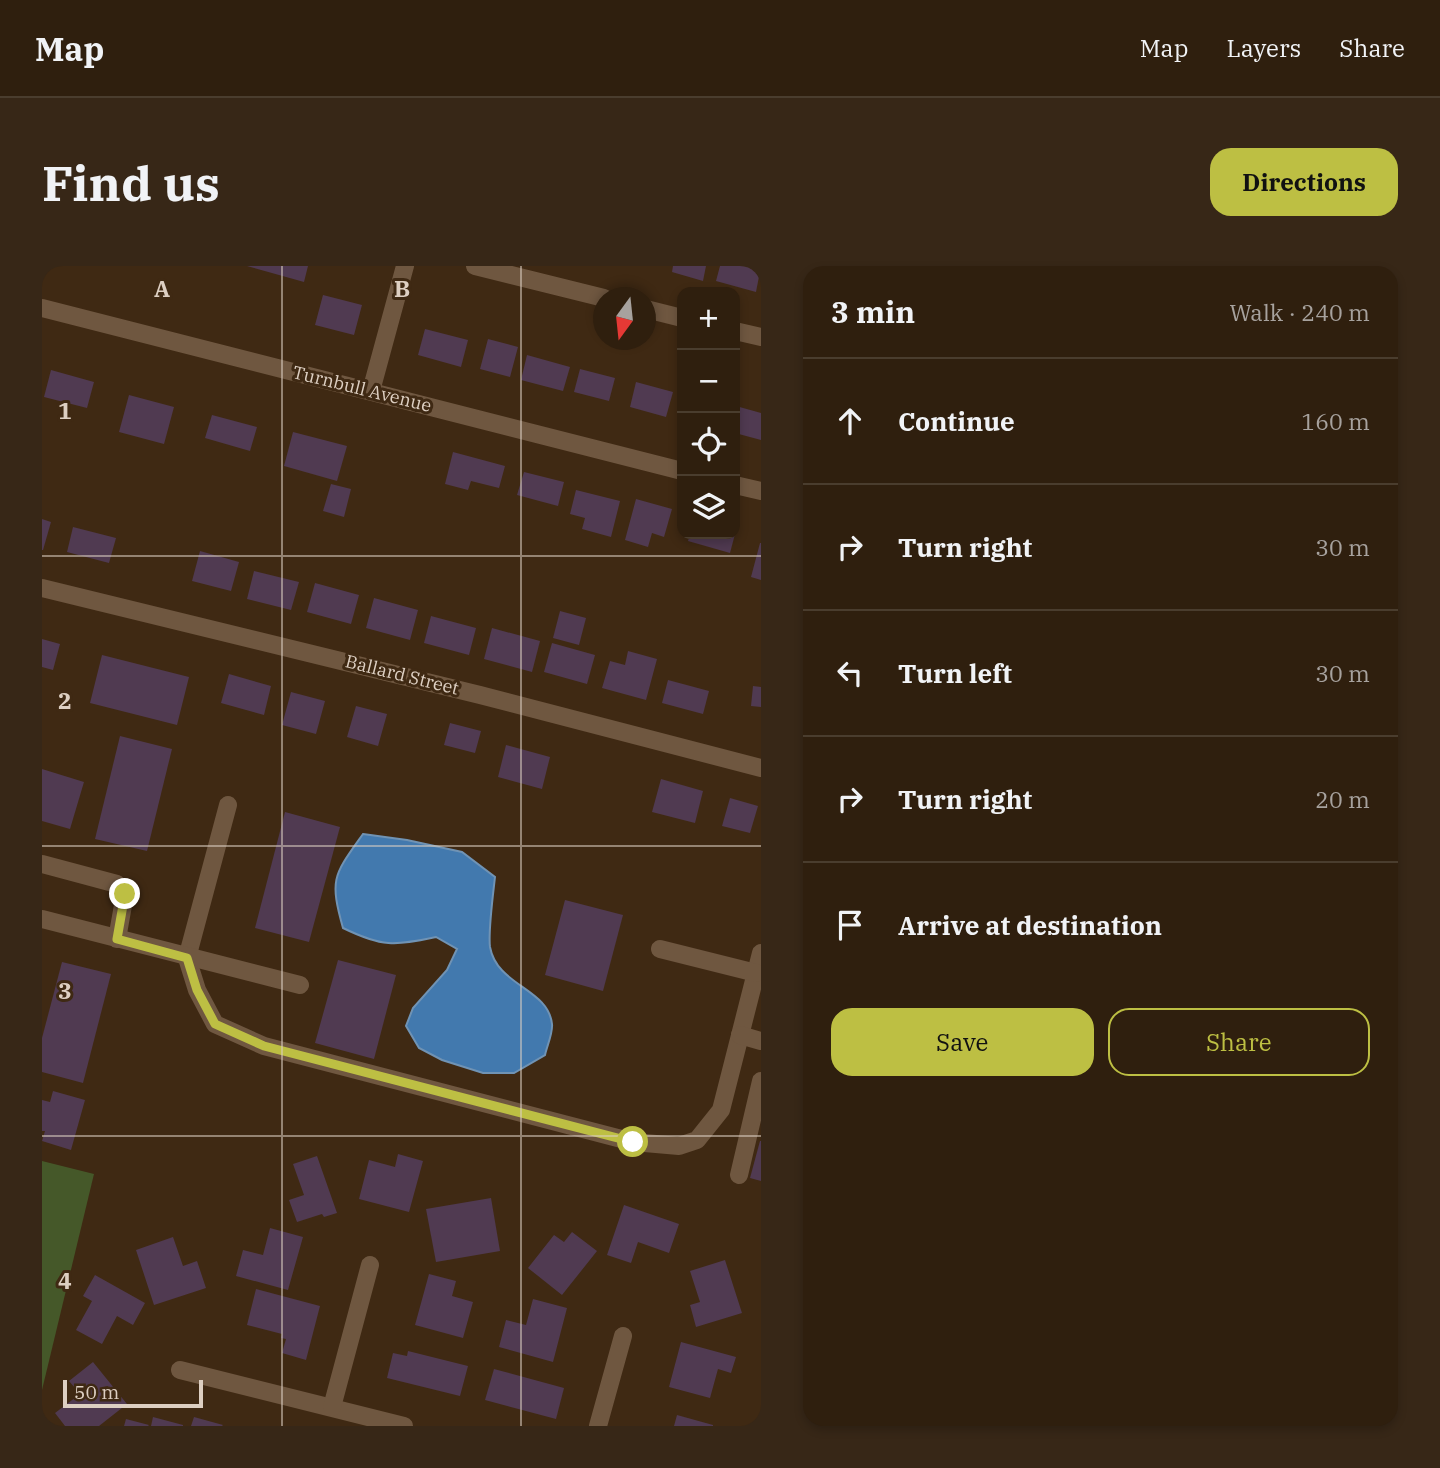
<!DOCTYPE html>
<html lang="en">
<head>
<meta charset="utf-8">
<style>
	body { margin:0; font-family:"IBM Plex Serif",serif; background:#372717; color:#f1f3f6 }
	.controls { position:absolute; right:21px; top:21px; display:grid; overflow:hidden; border-radius:14px; box-shadow:0 4px 10px #0003 }
	.controls button { width:63px; height:63px; display:grid; place-items:center; padding:0; border:0; border-bottom:2px solid #4a3d2e; background:#2f1f0e; color:#f1f3f6; font:35px sans-serif }
	.compass { position:absolute; left:551px; top:21px; width:63px; height:63px; border-radius:50%; background:#2f1f0e; box-shadow:0 4px 10px #0003; rotate:195deg }
	.scale { position:absolute; left:21px; bottom:18px; width:140px; box-sizing:border-box; padding-left:7px; border:4px solid #ddcfc2; border-top:0; font-size:19px; line-height:24px; white-space:nowrap; color:#ddcfc2; -webkit-text-stroke:5px #3f2913; paint-order:stroke }
	.stop { position:absolute; width:21px; height:21px; margin:-16px; border:5px solid #bdbf43; border-radius:50%; background:#fff }
	.stop.end { background:#bdbf43; border-color:#fff; box-shadow:0 2px 7px #0008 }
	.list { margin:0; padding:0; list-style:none }
	h2 { display:flex; justify-content:space-between; align-items:center; height:91px; margin:0; padding:0 28px; font-size:30px }
	h2 small { font-size:23px; font-weight:400; color:#a7a29e }
	.list li { display:grid; grid-template-columns:46px 1fr auto; gap:21px; align-items:center; box-sizing:border-box; height:126px; padding:0 28px; border-top:2px solid #4a3d2e }
	.list b { display:block; font-size:26px; white-space:nowrap }
	.list em { font-size:23px; font-style:normal; color:#a7a29e }
	.actions { display:flex; gap:14px; padding:21px 28px }
	.actions a { flex:1; padding:16px 0; border:2px solid #bdbf43; border-radius:21px; text-align:center; font-size:24px; color:#bdbf43 }
	.actions .main { background:#bdbf43; color:#111 }
	.icon { flex:none; width:38px; height:38px; fill:none; stroke:currentColor; stroke-width:2; stroke-linecap:round; stroke-linejoin:round }
	.map { position:relative; flex:none; width:719px; height:1160px; overflow:hidden; border-radius:21px }
	header { display:flex; align-items:center; gap:42px; box-sizing:border-box; height:98px; padding:0 35px; background:#2f1f0e; border-bottom:2px solid #4a3d2e }
	header strong { font-size:33px }
	nav { display:flex; gap:38px; margin-inline-start:auto; font-size:24px }
	.intro { display:flex; align-items:center; justify-content:space-between; box-sizing:border-box; height:168px; padding:0 42px }
	h1 { margin:0; font-size:49px }
	.button { padding:18px 32px; border-radius:21px; background:#bdbf43; color:#111; font-size:24px; font-weight:700 }
	main { display:flex; gap:42px; padding:0 42px }
	aside { flex:1; background:#2f1f0e; border-radius:21px; box-shadow:0 4px 10px #0003 }
	.map>svg:first-child { display:block }
	.green { fill:#455829 }
	.water { fill:#4279ae; stroke:#7093b4; stroke-width:2 }
	.building { fill:#503a51 }
	.lines { fill:none; stroke-linecap:round; stroke-linejoin:round }
	.minor { stroke:#6f5740; stroke-width:18 }
	.route { stroke:#bdbf43; stroke-width:9 }
	.grid { fill:none; stroke:#ddcfc2; stroke-width:2; stroke-opacity:0.55 }
	.labels { text-anchor:middle; stroke-width:6; stroke-linejoin:round; paint-order:stroke }
	.street-label { font-size:18px; fill:#ddcfc2; stroke:#3f2913 }
	.grid-label { font-size:23px; text-anchor:middle; font-weight:bold; fill:#ddcfc2; stroke:#3f2913; stroke-width:6; stroke-linejoin:round; paint-order:stroke }
</style>
</head>
<body>
<header>
<strong>Map</strong>
<nav><a>Map</a><a>Layers</a><a>Share</a></nav>
</header>
<div class="intro"><h1>Find us</h1><a class="button">Directions</a></div>
<main>
<div class="map">
<svg width="719" height="1160" viewBox="0 0 719 1160">
	<rect width="100%" height="100%" fill="#3f2913"/>
	<polygon class="green" points="0,895 52,908 0,1124"/>
	<path class="water" d="M 321,568 L 365,574 L 420,586 L 453,611 C 451,629 446,666 448,681 C 455,720 506,722 510,758 C 511,767 505,780 503,789 L 472,807 L 441,807 L 400,794 L 377,782 L 364,760 L 371,742 L 405,704 L 415,683 L 394,671 C 352,680 340,681 301,662 C 287,612 292,609 321,568 Z"/>
	<g class="building">
		<polygon points="205,0 266,0 262,16"/>
		<polygon points="631,0 664,0 661,15 630,6"/>
		<polygon points="678,0 719,0 714,26 674,15"/>
		<polygon points="281,29 320,39 312,69 273,59"/>
		<polygon points="383,63 426,74 419,101 376,89"/>
		<polygon points="446,73 476,81 468,111 438,103"/>
		<polygon points="485,89 528,101 521,125 479,114"/>
		<polygon points="538,103 573,112 567,135 532,126"/>
		<polygon points="9,104 52,116 45,142 2,131"/>
		<polygon points="594,116 631,126 624,151 588,141"/>
		<polygon points="87,129 132,141 122,178 77,166"/>
		<polygon points="694,140 719,147 719,174 693,167"/>
		<polygon points="170,149 215,161 208,185 163,172"/>
		<polygon points="251,166 305,180 295,215 242,200"/>
		<polygon points="411,186 463,200 457,222 429,215 426,224 403,218"/>
		<polygon points="482,206 522,216 516,240 475,229"/>
		<polygon points="289,218 309,223 302,251 281,245"/>
		<polygon points="534,224 578,235 569,271 540,263 543,252 528,248"/>
		<polygon points="594,233 630,243 622,271 610,267 606,281 583,274"/>
		<polygon points="0,253 9,256 1,284 0,284"/>
		<polygon points="31,261 74,272 67,297 25,286"/>
		<polygon points="648,268 693,268 688,287 646,275"/>
		<polygon points="718,277 719,277 719,314 709,311"/>
		<polygon points="158,285 197,296 189,325 150,315"/>
		<polygon points="212,305 257,316 249,344 205,333"/>
		<polygon points="273,317 317,329 309,358 265,346"/>
		<polygon points="332,332 376,344 368,374 324,362"/>
		<polygon points="518,345 544,352 537,379 511,372"/>
		<polygon points="389,350 434,362 427,389 382,377"/>
		<polygon points="450,362 498,375 490,406 442,393"/>
		<polygon points="0,373 18,378 11,404 0,401"/>
		<polygon points="510,377 553,389 545,418 502,406"/>
		<polygon points="586,385 615,393 604,434 560,422 568,395 583,399"/>
		<polygon points="60,389 147,411 135,459 48,437"/>
		<polygon points="187,408 229,420 222,449 179,437"/>
		<polygon points="626,414 667,425 661,448 620,437"/>
		<polygon points="711,420 719,421 719,441 709,440"/>
		<polygon points="249,426 283,435 274,468 240,459"/>
		<polygon points="314,440 345,448 336,480 305,471"/>
		<polygon points="408,457 439,465 433,487 402,479"/>
		<polygon points="78,470 130,483 105,585 53,573"/>
		<polygon points="464,479 508,491 500,523 456,511"/>
		<polygon points="0,503 42,516 28,563 0,555"/>
		<polygon points="619,513 661,525 653,557 610,546"/>
		<polygon points="688,532 716,540 708,567 680,560"/>
		<polygon points="243,546 298,561 267,676 213,662"/>
		<polygon points="523,634 581,649 561,725 503,709"/>
		<polygon points="296,694 354,709 332,793 273,777"/>
		<polygon points="20,696 69,708 41,817 0,806 0,772"/>
		<polygon points="11,825 43,834 29,884 0,875 3,865 0,865 0,834 8,836"/>
		<polygon points="718,875 719,875 719,915 708,912"/>
		<polygon points="356,888 381,895 367,946 317,933 327,894 353,901"/>
		<polygon points="275,890 295,947 282,951 280,948 255,956 247,934 262,929 251,898"/>
		<polygon points="449,932 458,985 394,996 384,943"/>
		<polygon points="582,939 637,958 627,987 596,976 589,997 565,989"/>
		<polygon points="228,962 261,971 246,1024 194,1010 201,984 221,989"/>
		<polygon points="530,966 555,985 520,1029 486,1002 512,969 522,976"/>
		<polygon points="131,971 141,1000 155,995 164,1022 112,1039 94,984"/>
		<polygon points="683,994 700,1047 654,1061 648,1039 658,1036 648,1005"/>
		<polygon points="387,1008 414,1015 410,1030 431,1036 421,1072 373,1059"/>
		<polygon points="53,1009 103,1037 91,1059 75,1050 60,1078 34,1064 50,1035 41,1030"/>
		<polygon points="214,1023 278,1040 264,1094 240,1087 244,1073 239,1072 240,1068 205,1059"/>
		<polygon points="491,1033 525,1042 511,1096 457,1081 464,1054 484,1059"/>
		<polygon points="639,1076 694,1091 689,1107 676,1103 668,1132 627,1121"/>
		<polygon points="366,1085 426,1100 418,1130 345,1112 351,1087 365,1090"/>
		<polygon points="51,1096 85,1138 57,1160 23,1160 13,1147 38,1128 27,1115"/>
		<polygon points="452,1103 522,1122 514,1153 443,1134"/>
		<polygon points="635,1149 671,1159 671,1160 632,1160"/>
		<polygon points="111,1151 141,1159 141,1160 109,1160"/>
		<polygon points="152,1151 181,1159 180,1160 149,1160"/>
		<polygon points="84,1153 107,1159 106,1160 82,1160"/>
	</g>
	<g class="lines">
		<g class="minor">
			<polyline points="433,0 562,32"/>
			<polyline points="0,42 640,205"/>
			<polyline points="604,43 640,52"/>
			<polyline points="693,65 719,71"/>
			<polyline points="329,125 363,0"/>
			<polyline points="693,219 719,225"/>
			<polyline points="0,322 438,429 719,502"/>
			<polyline points="186,539 145,692 155,724 173,758 222,780 591,876 637,880 655,874 679,844 719,687"/>
			<polyline points="0,598 75,618 83,628 75,673"/>
			<polyline points="0,653 258,719"/>
			<polyline points="618,683 714,707"/>
			<polyline points="698,769 719,775"/>
			<polyline points="697,909 719,815"/>
			<polyline points="138,1104 362,1160"/>
			<polyline points="290,1141 328,999"/>
			<polyline points="556,1160 581,1070"/>
		</g>
	</g>
	<g class="lines">
		<polyline class="route" points="83,628 75,673 145,692 155,724 173,758 222,780 591,876"/>
	</g>
	<path class="grid" d="M 240,0 L 240,1160M 479,0 L 479,1160M 0,290 L 719,290M 0,580 L 719,580M 0,870 L 719,870"/>
	<g class="labels">
		<g class="street-label">
			<text transform="translate(320 123) rotate(14)" y="6">Turnbull Avenue</text>
			<text transform="translate(360 409) rotate(14)" y="6">Ballard Street</text>
		</g>
	</g>
	<g class="grid-label">
		<text x="120" y="31">A</text>
		<text x="360" y="31">B</text>
		<text x="23" y="153">1</text>
		<text x="23" y="443">2</text>
		<text x="23" y="733">3</text>
		<text x="23" y="1023">4</text>
	</g>
</svg>
<div class="controls">
<button>+</button>
<button>−</button>
<button><svg class="icon" aria-label="locate" viewBox="0 0 24 24"><circle cx="12" cy="12" r="6"/><path d="M12 2v4M12 18v4M2 12h4M18 12h4"/></svg></button>
<button><svg class="icon" aria-label="layers" viewBox="0 0 24 24"><path d="M12 4l9 5-9 5-9-5zM3 14l9 5 9-5"/></svg></button>
</div>
<svg class="compass" viewBox="-18 -18 36 36"><path d="M0-13l5 13h-10z" fill="#e53935"/><path d="M0 13l5-13h-10z" fill="#a7a29e"/></svg>
<div class="scale">50 m</div>
<div class="stop" style="left:591px;top:876px"></div>
<div class="stop end" style="left:83px;top:628px"></div>
</div>
<aside>
<h2>3 min<small>Walk · 240 m</small></h2>
<ul class="list">
<li><svg class="icon" aria-label="ahead" viewBox="0 0 24 24"><path d="M12 20V5M6 11l6-6 6 6"/></svg><div><b>Continue</b></div><em>160 m</em></li>
<li><svg class="icon" aria-label="right" viewBox="0 0 24 24"><path d="M7 20v-9h11M14 6l5 5-5 5"/></svg><div><b>Turn right</b></div><em>30 m</em></li>
<li><svg class="icon" aria-label="left" viewBox="0 0 24 24"><path d="M17 20v-9H6M10 6l-5 5 5 5"/></svg><div><b>Turn left</b></div><em>30 m</em></li>
<li><svg class="icon" aria-label="right" viewBox="0 0 24 24"><path d="M7 20v-9h11M14 6l5 5-5 5"/></svg><div><b>Turn right</b></div><em>20 m</em></li>
<li><svg class="icon" aria-label="arrive" viewBox="0 0 24 24"><path d="M6 21V4h12l-3 4 3 4H6"/></svg><div><b>Arrive at destination</b></div></li>
</ul>
<div class="actions"><a class="main">Save</a><a>Share</a></div>
</aside>
</main>
</body>
</html>
